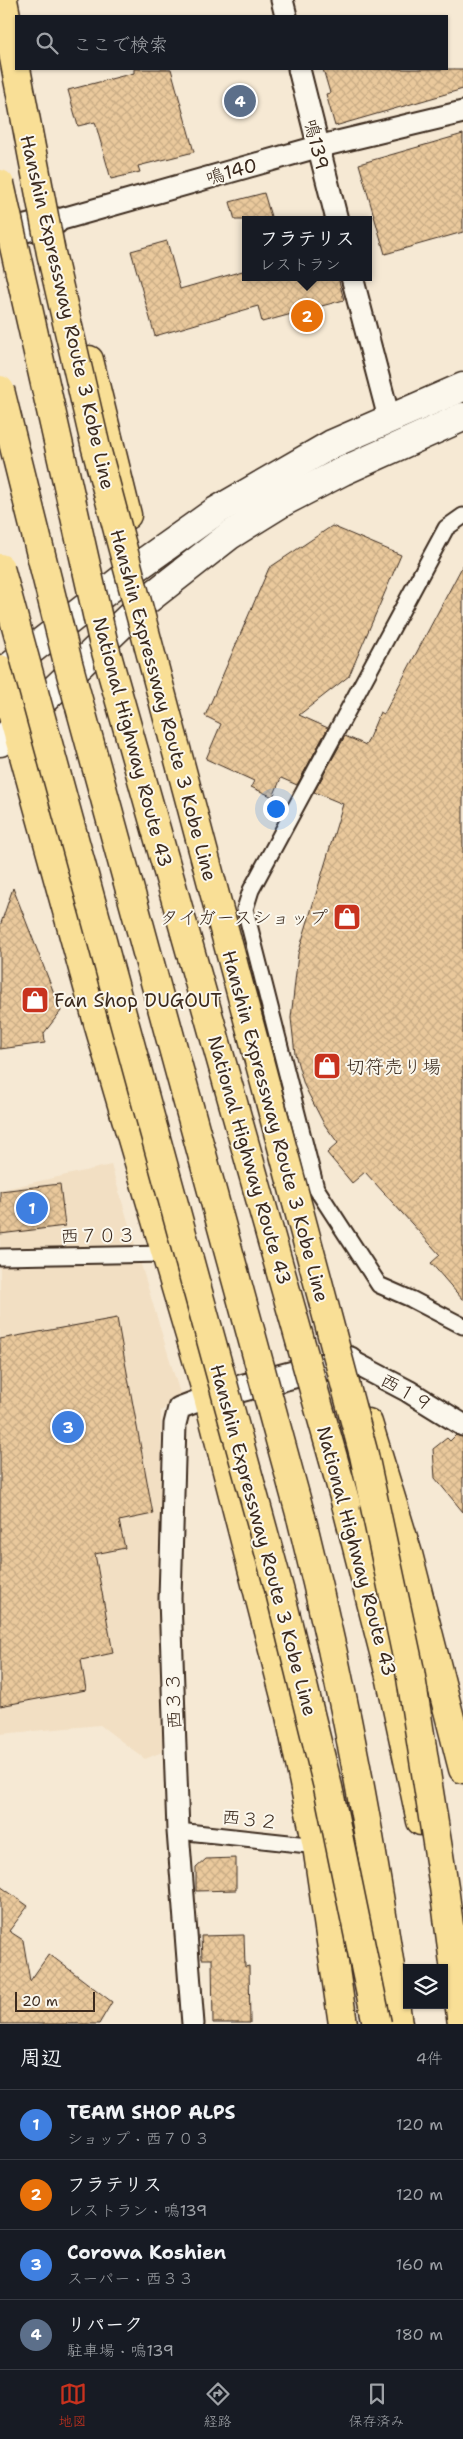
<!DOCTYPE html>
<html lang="ja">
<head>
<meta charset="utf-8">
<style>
	body { margin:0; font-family:"Shantell Sans","Klee One",sans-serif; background:#20242c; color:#f1f3f6 }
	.controls { position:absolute; right:15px; bottom:15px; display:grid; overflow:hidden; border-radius:0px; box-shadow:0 1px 4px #0004 }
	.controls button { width:45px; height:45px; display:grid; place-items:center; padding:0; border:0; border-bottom:1px solid #363941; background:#171b24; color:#f1f3f6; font:25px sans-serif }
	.scale { position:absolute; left:15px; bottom:12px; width:80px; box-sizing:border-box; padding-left:5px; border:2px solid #3b2a1e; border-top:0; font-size:14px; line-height:18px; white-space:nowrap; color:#3b2a1e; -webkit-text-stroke:4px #fbf7ec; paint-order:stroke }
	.you { position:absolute; left:275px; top:808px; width:18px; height:18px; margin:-12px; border:4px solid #fff; border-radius:50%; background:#1a73e8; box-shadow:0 0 0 8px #1a73e833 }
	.badge { display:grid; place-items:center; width:32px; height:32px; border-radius:50%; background:#c8321e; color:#fff; font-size:16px; font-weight:700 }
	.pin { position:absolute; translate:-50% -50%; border:2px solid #fff; box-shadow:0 1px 5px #0006 }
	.popup { position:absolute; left:242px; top:216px; width:130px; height:65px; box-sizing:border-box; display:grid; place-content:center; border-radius:0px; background:#171b24; filter:drop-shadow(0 1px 4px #0005); font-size:16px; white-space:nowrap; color:#9ea1a6 }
	.popup b { font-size:19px; color:#f1f3f6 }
	.popup::after { content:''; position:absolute; left:50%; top:100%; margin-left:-10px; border:10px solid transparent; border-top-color:#171b24 }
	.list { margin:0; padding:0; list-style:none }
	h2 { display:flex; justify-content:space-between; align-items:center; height:65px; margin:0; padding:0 20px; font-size:21px }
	h2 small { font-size:16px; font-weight:400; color:#9ea1a6 }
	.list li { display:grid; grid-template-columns:32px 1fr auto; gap:15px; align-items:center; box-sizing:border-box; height:70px; padding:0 20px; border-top:1px solid #363941 }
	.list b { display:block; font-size:19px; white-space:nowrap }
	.list p { margin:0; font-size:16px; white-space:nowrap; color:#9ea1a6 }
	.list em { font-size:16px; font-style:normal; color:#9ea1a6 }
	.icon { flex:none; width:28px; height:28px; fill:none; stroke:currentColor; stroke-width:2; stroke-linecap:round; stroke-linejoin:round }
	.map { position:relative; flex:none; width:463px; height:2024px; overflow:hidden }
	.search { position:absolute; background:#171b24; box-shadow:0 1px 4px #0004; left:15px; right:15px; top:15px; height:55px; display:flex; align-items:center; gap:12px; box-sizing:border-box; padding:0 18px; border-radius:0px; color:#9ea1a6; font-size:19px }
	.sheet { height:345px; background:#171b24 }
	nav { display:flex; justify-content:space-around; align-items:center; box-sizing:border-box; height:70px; border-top:1px solid #363941; background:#171b24; font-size:14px; color:#9ea1a6 }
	nav a { display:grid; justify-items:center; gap:2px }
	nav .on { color:#c8321e }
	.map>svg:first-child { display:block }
	.built { fill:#f2dfc3 }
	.building { fill:url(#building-cross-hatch); stroke:#3b2a1e }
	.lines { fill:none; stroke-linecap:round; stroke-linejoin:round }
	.pedestrian-casing { stroke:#3b2a1e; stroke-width:19 }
	.minor-casing { stroke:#3b2a1e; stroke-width:25 }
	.tertiary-casing { stroke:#3b2a1e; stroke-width:30 }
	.secondary-casing { stroke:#3b2a1e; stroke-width:31 }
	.trunk-casing { stroke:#3b2a1e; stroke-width:31 }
	.pedestrian { stroke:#fbf7ec; stroke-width:15 }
	.minor { stroke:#fbf7ec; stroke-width:21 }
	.tertiary { stroke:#fbf7ec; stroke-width:26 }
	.secondary { stroke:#fbf7ec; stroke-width:28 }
	.trunk { stroke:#f9df96; stroke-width:28 }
	.trunk-bridge-casing { stroke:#3b2a1e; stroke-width:31; stroke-linecap:butt }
	.motorway-bridge-casing { stroke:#3b2a1e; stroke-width:31; stroke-linecap:butt }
	.trunk-bridge { stroke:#f9df96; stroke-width:28 }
	.motorway-bridge { stroke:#f9df96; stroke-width:28 }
	.labels { text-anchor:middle; stroke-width:4; stroke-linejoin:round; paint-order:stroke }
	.street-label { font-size:19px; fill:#3b2a1e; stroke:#fbf7ec }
	.poi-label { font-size:19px; fill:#3b2a1e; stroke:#fbf7ec; text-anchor:start }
</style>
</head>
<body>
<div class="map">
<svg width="463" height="2024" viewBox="0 0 463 2024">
	<defs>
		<pattern id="building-cross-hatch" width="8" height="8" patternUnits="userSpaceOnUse" patternTransform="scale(1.25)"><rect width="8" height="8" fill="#eac99c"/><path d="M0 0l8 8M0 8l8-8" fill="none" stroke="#caad86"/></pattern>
	</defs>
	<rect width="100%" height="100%" fill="#f6e9d4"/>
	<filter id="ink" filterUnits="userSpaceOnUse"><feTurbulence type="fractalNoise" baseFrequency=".02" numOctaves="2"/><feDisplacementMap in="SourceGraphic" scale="10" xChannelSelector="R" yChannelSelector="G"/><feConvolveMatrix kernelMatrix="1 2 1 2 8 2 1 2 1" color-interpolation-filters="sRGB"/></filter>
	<g filter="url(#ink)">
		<polygon class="built" points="111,1165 181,1397 161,1411 162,1752 145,1759 100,1725 0,1734 0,1190"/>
		<g class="building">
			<polygon points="134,69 171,69 194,152 138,166 140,172 111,179 95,122 78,126 68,90 134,73"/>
			<polygon points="323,69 463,69 463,89 335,126 326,94 330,93"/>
			<polygon points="463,134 463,232 385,254 359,164"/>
			<polygon points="264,193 272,220 235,220 230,202"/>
			<polygon points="167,241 180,289 246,270 246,277 338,277 344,300 262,322 258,306 155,336 131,251"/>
			<polygon points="332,526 401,555 349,676 299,715 328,728 297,785 281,778 273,797 251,787 254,781 206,759 221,724 205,716 269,568"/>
			<polygon points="463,565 463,1300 431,1263 440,1255 365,1172 352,1183 327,1153 338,1143 324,1124 304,1085 295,1054 291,1018 298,954 343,804 314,792 345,736 366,745 380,712 384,714"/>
			<polygon points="13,888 61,1011 44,1033 45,1043 0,1049 0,926"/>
			<polygon points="60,1184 65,1226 0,1234 0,1191"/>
			<polygon points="117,1318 153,1514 119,1521 125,1548 95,1554 113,1653 81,1660 86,1690 0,1706 0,1339"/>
			<polygon points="456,1435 463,1437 463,1512 435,1478 433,1449 447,1438 450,1441"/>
			<polygon points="236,1858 236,1890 196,1891 196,1868 206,1859"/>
			<polygon points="0,1886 28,1906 9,1931 23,1940 30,1981 49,1954 112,2002 99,2024 0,2024"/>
			<polygon points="244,1935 245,1967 249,1966 250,2023 213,2023 212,1959 202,1959 201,1936"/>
		</g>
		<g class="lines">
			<defs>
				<g id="pedestrian">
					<polyline points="463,516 446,528 251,890 245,909 316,1188 379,1285 411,1299 463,1326"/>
					<polyline points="0,1257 167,1254"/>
					<polyline points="178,1831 317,1846"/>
				</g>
				<g id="minor">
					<polyline points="282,0 286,16"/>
					<polyline points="299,69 337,220"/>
					<polyline points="55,221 317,147 463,112"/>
					<polyline points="352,277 389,418"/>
					<polyline points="349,1360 408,1391 463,1425"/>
					<polyline points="193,2024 178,1831 175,1747 170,1598 175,1424 179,1408 208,1397"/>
				</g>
				<g id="tertiary">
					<polyline points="0,235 55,221"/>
					<polyline points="208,1397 349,1360"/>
				</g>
				<g id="secondary">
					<polyline points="7,669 140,565 216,511 332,444 463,387"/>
					<polyline points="0,742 147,600 230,535 283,502 343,471 463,417"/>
				</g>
				<g id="trunk">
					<polyline points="89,360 127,515"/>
					<polyline points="0,669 98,1023 208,1397 290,1716 317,1846 343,2024"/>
					<polyline points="368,1423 408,1554 463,1769"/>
					<polyline points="346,1504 391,1680 421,1821"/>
					<path d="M 301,1517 C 343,1684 375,1853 398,2024"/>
				</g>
			</defs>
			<use href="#pedestrian" class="pedestrian-casing"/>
			<use href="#minor" class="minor-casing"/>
			<use href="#tertiary" class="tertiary-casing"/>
			<use href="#secondary" class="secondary-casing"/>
			<use href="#trunk" class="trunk-casing"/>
			<use href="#pedestrian" class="pedestrian"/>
			<use href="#minor" class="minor"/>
			<use href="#tertiary" class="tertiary"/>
			<use href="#secondary" class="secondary"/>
			<use href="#trunk" class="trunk"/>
			<defs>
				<g id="trunk-bridge">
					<polyline points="0,184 103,641 346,1504"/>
					<polyline points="0,390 68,663 301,1517"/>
				</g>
				<g id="motorway-bridge">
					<polyline points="3,0 51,253 96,448 364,1455 410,1671 444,1887 462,2024"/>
					<polyline points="0,568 280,1592 328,1787 377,2024"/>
				</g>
			</defs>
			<use href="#trunk-bridge" class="trunk-bridge-casing"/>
			<use href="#motorway-bridge" class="motorway-bridge-casing"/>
			<use href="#trunk-bridge" class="trunk-bridge"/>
			<use href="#motorway-bridge" class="motorway-bridge"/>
		</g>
	</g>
	<defs>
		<symbol id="shop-square" viewBox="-11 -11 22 22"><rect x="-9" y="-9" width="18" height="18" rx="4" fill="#c8321e" stroke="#fbf7ec"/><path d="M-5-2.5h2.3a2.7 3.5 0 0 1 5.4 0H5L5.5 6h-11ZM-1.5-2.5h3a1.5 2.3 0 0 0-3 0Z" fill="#fff"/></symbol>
	</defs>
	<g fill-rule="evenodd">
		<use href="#shop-square" x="331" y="901" width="32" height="32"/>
		<use href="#shop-square" x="19" y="984" width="32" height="32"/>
		<use href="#shop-square" x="311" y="1050" width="32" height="32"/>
	</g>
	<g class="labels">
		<g class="street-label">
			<text transform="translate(317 144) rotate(76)" y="7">鳴139</text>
			<text transform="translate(231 171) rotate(-16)" y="7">鳴140</text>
			<text transform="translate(68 312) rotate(77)" y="7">Hanshin Expressway Route 3 Kobe Line</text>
			<text transform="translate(164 705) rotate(75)" y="7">Hanshin Expressway Route 3 Kobe Line</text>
			<text transform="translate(133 742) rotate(75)" y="7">National Highway Route 43</text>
			<text transform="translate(276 1126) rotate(75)" y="7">Hanshin Expressway Route 3 Kobe Line</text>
			<text transform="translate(250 1160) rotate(74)" y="7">National Highway Route 43</text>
			<text transform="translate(98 1235) rotate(-1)" y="7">西７０３</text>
			<text transform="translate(407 1392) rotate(30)" y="7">西１９</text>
			<text transform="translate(264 1540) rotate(75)" y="7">Hanshin Expressway Route 3 Kobe Line</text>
			<text transform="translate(357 1551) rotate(75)" y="7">National Highway Route 43</text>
			<text transform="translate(173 1701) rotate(-92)" y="7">西３３</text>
			<text transform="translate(250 1819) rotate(6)" y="7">西３２</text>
		</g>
		<g class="poi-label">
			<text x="328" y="924" text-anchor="end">タイガースショップ</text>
			<text x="54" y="1007">Fan Shop DUGOUT</text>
			<text x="346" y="1073">切符売り場</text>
		</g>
	</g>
</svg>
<div class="controls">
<button><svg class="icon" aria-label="layers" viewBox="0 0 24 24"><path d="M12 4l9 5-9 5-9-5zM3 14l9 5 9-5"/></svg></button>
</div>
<div class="scale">20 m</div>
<div class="you"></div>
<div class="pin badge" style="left:32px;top:1208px;background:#3f7fe0">1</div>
<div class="pin badge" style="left:307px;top:316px;background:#e8710a">2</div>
<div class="popup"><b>フラテリス</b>レストラン</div>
<div class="pin badge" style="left:68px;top:1427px;background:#3f7fe0">3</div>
<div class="pin badge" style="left:240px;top:101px;background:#5c6f8a">4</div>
<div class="search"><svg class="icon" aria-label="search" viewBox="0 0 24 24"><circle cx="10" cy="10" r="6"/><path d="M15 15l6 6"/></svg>ここで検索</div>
</div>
<section class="sheet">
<h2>周辺<small>4件</small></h2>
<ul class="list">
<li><span class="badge" style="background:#3f7fe0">1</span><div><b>TEAM SHOP ALPS</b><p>ショップ · 西７０３</p></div><em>120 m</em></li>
<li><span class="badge" style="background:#e8710a">2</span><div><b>フラテリス</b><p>レストラン · 鳴139</p></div><em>120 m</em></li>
<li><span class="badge" style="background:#3f7fe0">3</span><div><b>Corowa Koshien</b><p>スーパー · 西３３</p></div><em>160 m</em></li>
<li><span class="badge" style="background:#5c6f8a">4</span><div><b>リパーク</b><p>駐車場 · 鳴139</p></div><em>180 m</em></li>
</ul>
</section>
<nav>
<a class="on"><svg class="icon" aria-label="map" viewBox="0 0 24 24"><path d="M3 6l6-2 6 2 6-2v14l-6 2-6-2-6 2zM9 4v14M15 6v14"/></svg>地図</a>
<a><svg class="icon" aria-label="directions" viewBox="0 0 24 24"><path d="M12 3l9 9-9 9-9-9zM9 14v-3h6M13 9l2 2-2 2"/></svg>経路</a>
<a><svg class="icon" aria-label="saved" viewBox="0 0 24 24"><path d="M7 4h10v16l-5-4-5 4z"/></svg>保存済み</a>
</nav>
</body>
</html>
